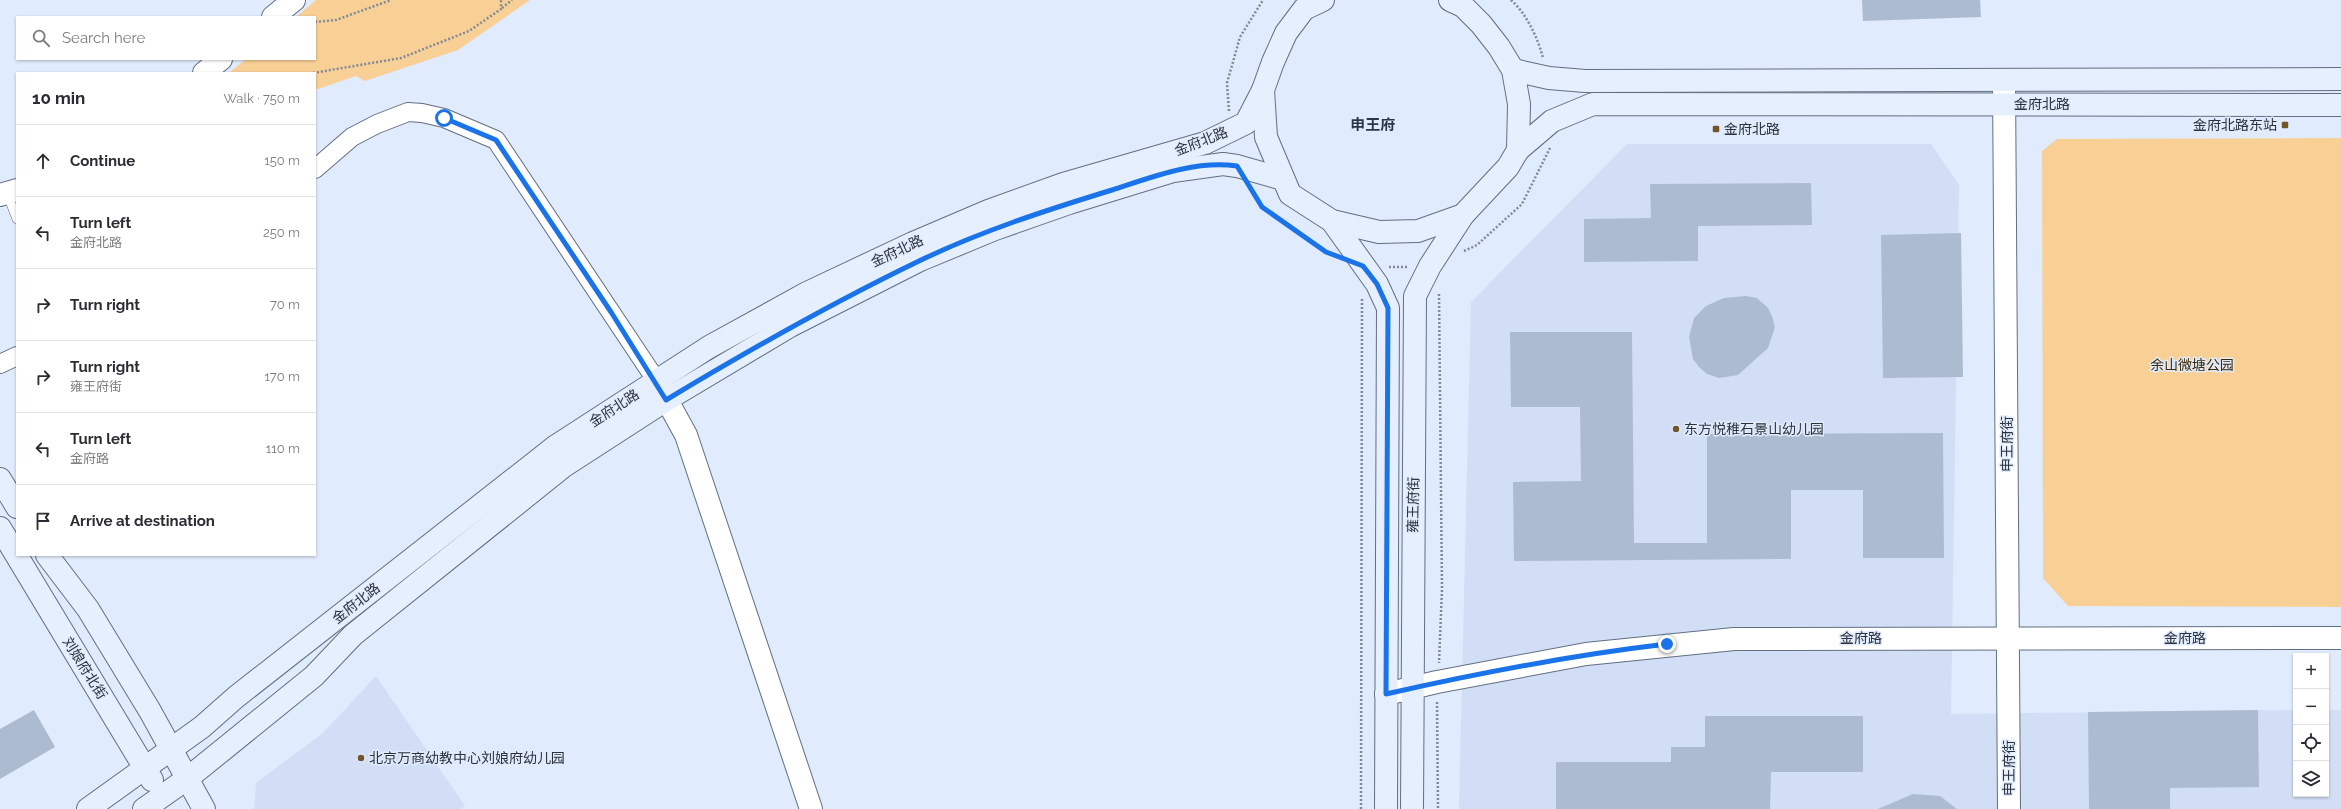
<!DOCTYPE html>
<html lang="en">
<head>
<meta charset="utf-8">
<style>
	body { margin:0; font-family:Raleway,"Noto Sans SC",sans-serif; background:#f7f7f7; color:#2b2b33 }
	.controls { position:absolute; right:12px; bottom:12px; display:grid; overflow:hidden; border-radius:0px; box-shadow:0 1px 3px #0004 }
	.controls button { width:36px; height:36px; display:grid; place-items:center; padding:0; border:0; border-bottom:1px solid #e1e1e2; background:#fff; color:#2b2b33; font:20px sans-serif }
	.stop { position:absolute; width:12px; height:12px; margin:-9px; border:3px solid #1a73e8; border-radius:50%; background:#fff }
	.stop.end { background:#1a73e8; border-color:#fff; box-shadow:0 1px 4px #0008 }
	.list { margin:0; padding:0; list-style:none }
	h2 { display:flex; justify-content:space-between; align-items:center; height:52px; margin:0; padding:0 16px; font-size:17px }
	h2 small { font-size:13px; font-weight:400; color:#7c7c81 }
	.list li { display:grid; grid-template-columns:26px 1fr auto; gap:12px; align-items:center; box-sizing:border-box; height:72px; padding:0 16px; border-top:1px solid #e1e1e2 }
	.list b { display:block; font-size:15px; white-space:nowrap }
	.list p { margin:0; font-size:13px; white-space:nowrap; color:#7c7c81 }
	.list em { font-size:13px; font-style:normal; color:#7c7c81 }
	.icon { flex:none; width:22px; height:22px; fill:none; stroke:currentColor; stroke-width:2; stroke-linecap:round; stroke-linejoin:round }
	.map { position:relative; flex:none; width:2341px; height:809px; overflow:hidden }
	.search { position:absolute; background:#fff; box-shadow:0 1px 3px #0004; left:16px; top:16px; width:300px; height:44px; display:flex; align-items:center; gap:10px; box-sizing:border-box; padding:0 14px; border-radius:0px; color:#7c7c81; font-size:15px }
	.panel { position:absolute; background:#fff; box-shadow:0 1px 3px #0004; left:16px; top:72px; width:300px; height:484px; border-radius:0px }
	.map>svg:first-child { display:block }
	.built { fill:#d1def6 }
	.green { fill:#f8d096 }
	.building { fill:#adbbd0 }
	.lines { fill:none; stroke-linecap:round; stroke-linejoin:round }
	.service-casing { stroke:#626e82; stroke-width:10 }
	.minor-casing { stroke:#626e82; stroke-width:20 }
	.tertiary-casing { stroke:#626e82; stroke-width:24 }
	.secondary-casing { stroke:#626e82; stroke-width:24 }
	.path { stroke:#818996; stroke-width:2.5; stroke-dasharray:2 2; stroke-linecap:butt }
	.service { stroke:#fff; stroke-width:9 }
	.minor { stroke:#fff; stroke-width:18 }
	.tertiary { stroke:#fff; stroke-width:22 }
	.secondary { stroke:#e6effd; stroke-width:22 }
	.route { stroke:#1a73e8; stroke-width:5 }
	.poi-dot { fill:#725629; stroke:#e0ebfd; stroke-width:1.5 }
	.labels { text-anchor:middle; stroke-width:3; stroke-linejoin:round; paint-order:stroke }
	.street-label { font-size:14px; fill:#2c323a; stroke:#e0ebfd }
	.poi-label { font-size:14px; fill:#2c323a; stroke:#e0ebfd; text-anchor:start }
	.park-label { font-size:14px; fill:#3d2906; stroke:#e0ebfd }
	.neighbourhood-label { font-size:15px; font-weight:bold; fill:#2b3647; stroke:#e0ebfd }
</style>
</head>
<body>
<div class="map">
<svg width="2341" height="809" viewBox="0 0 2341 809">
	<rect width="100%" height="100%" fill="#e0ebfd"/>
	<g class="built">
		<polygon points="1627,144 1931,144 1959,185 1951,714 2296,710 2296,794 2326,794 2326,710 2341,710 2341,809 1459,809 1471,302"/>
		<polygon points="376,676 465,806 461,809 254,809 256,783 323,733"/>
	</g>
	<g class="green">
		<polygon points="316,0 530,0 458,50 365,81 356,76 315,90 315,73 229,73 246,59 315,59 315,17 296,17"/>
		<polygon points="2341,138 2341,607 2068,606 2043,578 2042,151 2057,139"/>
	</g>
	<g class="building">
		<polygon points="1862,0 1980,0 1981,17 1863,21"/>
		<polygon points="1811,183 1812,225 1698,226 1698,261 1584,262 1584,219 1651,218 1650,184"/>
		<polygon points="1961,233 1963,377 1883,378 1881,235"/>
		<polygon points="1746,296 1757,298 1768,308 1772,316 1775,327 1768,348 1738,375 1719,378 1707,374 1699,367 1693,359 1689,337 1694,318 1706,306 1724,298"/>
		<polygon points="1510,332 1632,332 1634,543 1707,543 1707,434 1943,433 1944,558 1863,558 1863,490 1791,490 1791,559 1514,561 1513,482 1581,481 1580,407 1511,407"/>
		<polygon points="34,710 55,747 0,779 0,729"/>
		<polygon points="2258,710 2259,787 2170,788 2170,809 2089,809 2088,712"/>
		<polygon points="1705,716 1863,716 1863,772 1771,772 1770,809 1556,809 1556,762 1671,762 1671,747 1705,747"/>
		<polygon points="1913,794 1940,796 1957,809 1878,809"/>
	</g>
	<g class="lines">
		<defs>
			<polyline id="service" points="7,193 17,219"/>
			<g id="minor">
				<polyline points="315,169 352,137 377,124 408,112 422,113 444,118 496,140 656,380"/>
				<polyline points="0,364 17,356"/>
			</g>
			<g id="tertiary">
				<polyline points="273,17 294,0"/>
				<polyline points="204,73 221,59"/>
				<polyline points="2004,80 2009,809"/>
				<polyline points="0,195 17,190"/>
				<polyline points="658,384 686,435 811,809"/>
				<polyline points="1386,694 1437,682 1586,654 1734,639 2341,638"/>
			</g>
			<g id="secondary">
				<polyline points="1323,0 1304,9 1286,33 1273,62 1263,90 1266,137 1290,194 1332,221 1379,232 1418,231 1463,215 1508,167 1518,150 1519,104 1513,70 1499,47 1481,24 1463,6 1450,0"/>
				<polyline points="1513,70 1549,78 1585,81 2341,79"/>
				<polyline points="1518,150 1552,121 1593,104 2341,105"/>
				<polyline points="1332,221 1377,284 1388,308 1386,809"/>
				<polyline points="0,479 17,507"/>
				<polyline points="0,528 152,780"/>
				<polyline points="47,555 88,609 150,711 204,809"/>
				<polyline points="88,809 202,727 236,697 556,446 709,347 807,293 913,243 988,211 1063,184 1205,143 1246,123 1263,90"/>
				<polyline points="144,809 188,778 314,676 353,635 564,466 666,400 790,326 920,260 995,229 1069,203 1173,171 1223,164 1237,166 1283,179"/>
				<polyline points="1412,809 1415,296 1430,266 1463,215"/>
			</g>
		</defs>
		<use href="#service" class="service-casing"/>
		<use href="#minor" class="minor-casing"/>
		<use href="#tertiary" class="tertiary-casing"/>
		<use href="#secondary" class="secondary-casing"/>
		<g class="path">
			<path d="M 1511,0 C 1526,13 1538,38 1543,58"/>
			<polyline points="502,8 512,0"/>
			<polyline points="315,22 336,20 391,0"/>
			<polyline points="313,73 401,58 469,31 501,9 501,0"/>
			<polyline points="1229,111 1227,83 1240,37 1263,0"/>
			<polyline points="1253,191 1262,207 1332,255"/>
			<polyline points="1464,251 1477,245 1522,204 1550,148"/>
			<polyline points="1389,267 1408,267"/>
			<polyline points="1439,294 1442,589 1439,663"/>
			<polyline points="1437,702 1438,809"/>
			<polyline points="1361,809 1362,298"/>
		</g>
		<use href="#service" class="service"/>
		<use href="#minor" class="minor"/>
		<use href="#tertiary" class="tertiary"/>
		<use href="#secondary" class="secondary"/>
	</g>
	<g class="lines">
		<path class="route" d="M 444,118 L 496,140 L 611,312 L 666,400 C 749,350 832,303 919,261 C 981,231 1047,210 1112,190 C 1152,177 1195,160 1237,166 L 1262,207 L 1326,252 L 1363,266 L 1377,284 L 1388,308 L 1386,694 C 1479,673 1572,655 1667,644"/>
	</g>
	<g class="poi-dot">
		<rect x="2281" y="121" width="8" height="8" rx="2"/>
		<rect x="1712" y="125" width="8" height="8" rx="2"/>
		<circle cx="1676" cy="429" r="4"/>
		<circle cx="361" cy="758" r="4"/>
	</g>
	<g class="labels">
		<g class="street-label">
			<text x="2042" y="109">金府北路</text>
			<text transform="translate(1201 141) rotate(-21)" y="5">金府北路</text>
			<text transform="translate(897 251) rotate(-25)" y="5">金府北路</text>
			<text transform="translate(614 408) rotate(-33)" y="5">金府北路</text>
			<text transform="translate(2007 444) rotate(-90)" y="5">申王府街</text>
			<text transform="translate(1413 505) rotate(-89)" y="5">雍王府街</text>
			<text transform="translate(356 603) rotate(-38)" y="5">金府北路</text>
			<text x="1861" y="643">金府路</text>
			<text x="2185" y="643">金府路</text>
			<text transform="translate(85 668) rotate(58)" y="5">刘娘府北街</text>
			<text transform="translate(2009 768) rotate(-90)" y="5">申王府街</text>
		</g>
		<g class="poi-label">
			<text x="2277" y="130" text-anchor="end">金府北路东站</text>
			<text x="1724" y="134">金府北路</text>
			<text x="1684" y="434">东方悦稚石景山幼儿园</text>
			<text x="369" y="763">北京万商幼教中心刘娘府幼儿园</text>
		</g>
		<g class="park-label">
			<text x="2192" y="370">余山微塘公园</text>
		</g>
		<g class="neighbourhood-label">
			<text x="1373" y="130">申王府</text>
		</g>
	</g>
</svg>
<div class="controls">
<button>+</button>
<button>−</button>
<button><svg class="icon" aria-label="locate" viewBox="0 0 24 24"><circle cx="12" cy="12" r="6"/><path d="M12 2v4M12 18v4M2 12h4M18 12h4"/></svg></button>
<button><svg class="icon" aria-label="layers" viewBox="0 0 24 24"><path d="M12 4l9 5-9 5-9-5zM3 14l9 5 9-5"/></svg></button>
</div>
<div class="stop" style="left:444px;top:118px"></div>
<div class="stop end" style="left:1667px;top:644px"></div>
<div class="search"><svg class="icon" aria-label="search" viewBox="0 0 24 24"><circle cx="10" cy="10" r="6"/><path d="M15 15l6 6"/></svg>Search here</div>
<section class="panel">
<h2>10 min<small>Walk · 750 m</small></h2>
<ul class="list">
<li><svg class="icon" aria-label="ahead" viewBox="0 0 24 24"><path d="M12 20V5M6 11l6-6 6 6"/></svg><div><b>Continue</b></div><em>150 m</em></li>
<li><svg class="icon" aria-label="left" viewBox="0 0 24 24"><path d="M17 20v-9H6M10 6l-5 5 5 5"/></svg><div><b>Turn left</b><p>金府北路</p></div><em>250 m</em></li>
<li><svg class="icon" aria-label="right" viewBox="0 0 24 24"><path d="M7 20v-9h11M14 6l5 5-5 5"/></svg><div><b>Turn right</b></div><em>70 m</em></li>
<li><svg class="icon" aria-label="right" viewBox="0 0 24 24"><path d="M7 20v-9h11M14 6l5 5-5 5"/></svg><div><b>Turn right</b><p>雍王府街</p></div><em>170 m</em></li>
<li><svg class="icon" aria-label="left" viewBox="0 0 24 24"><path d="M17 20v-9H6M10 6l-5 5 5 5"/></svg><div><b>Turn left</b><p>金府路</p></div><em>110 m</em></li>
<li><svg class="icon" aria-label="arrive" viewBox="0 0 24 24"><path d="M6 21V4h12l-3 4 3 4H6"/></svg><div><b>Arrive at destination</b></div></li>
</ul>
</section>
</div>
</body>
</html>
